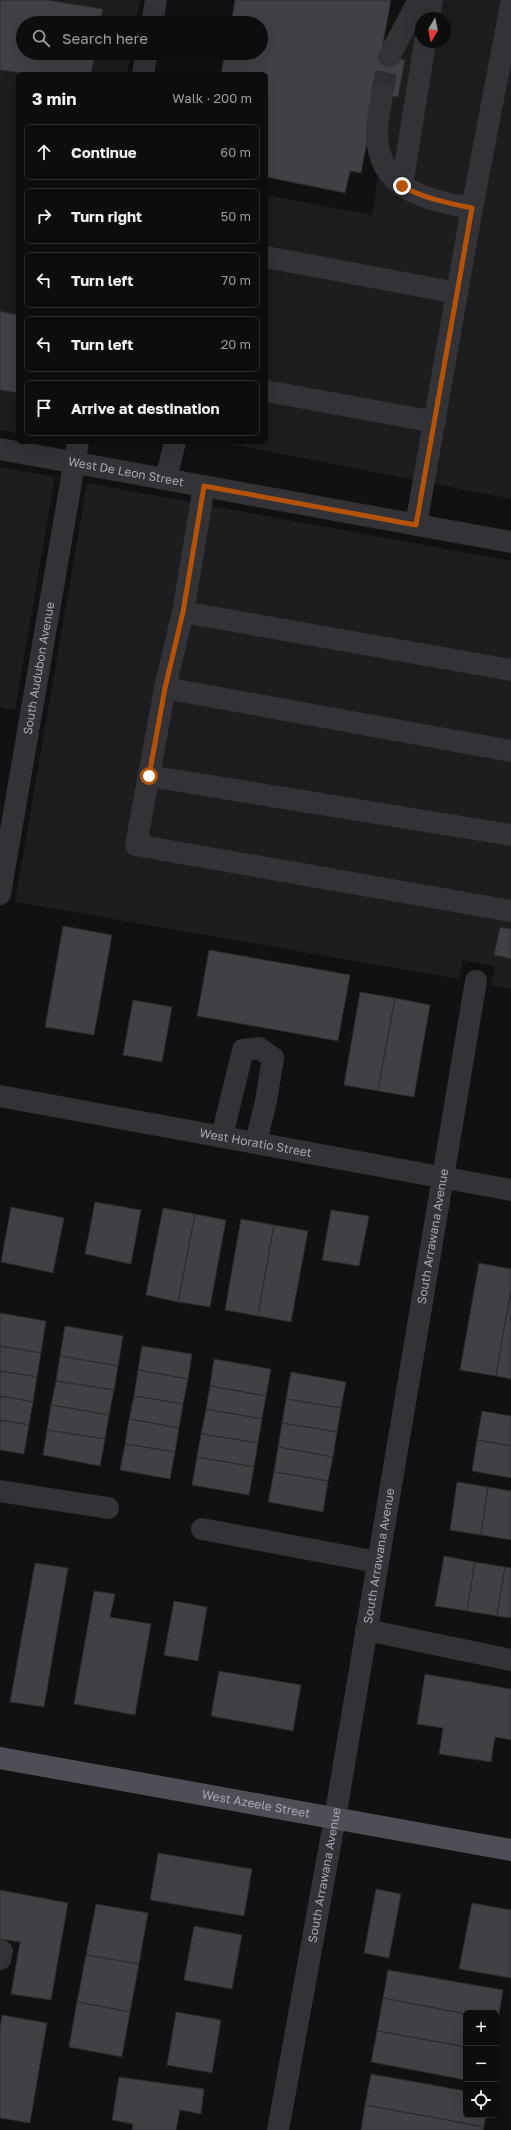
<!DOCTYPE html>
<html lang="en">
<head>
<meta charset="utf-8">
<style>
	body { margin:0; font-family:"Golos Text",sans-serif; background:#1b1b1c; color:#f1f3f6 }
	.controls { position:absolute; right:12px; bottom:12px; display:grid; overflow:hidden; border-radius:6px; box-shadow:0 4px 16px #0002 }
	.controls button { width:36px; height:36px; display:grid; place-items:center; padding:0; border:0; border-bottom:1px solid #2d2d2e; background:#0d0d0e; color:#f1f3f6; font:20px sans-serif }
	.compass { position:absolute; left:415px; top:12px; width:36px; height:36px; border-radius:50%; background:#0d0d0e; box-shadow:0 4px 16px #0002; rotate:190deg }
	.stop { position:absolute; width:12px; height:12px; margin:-9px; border:3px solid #b45309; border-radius:50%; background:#fff }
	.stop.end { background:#b45309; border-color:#fff; box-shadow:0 1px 4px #0008 }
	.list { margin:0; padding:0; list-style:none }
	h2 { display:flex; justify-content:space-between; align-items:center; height:52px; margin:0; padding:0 16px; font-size:17px }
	h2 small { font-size:13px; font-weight:400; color:#9a9c9e }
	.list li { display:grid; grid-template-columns:26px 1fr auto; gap:12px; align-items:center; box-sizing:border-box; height:56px; margin:0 8px 8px; padding:0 8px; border:1px solid #2d2d2e; border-radius:6px }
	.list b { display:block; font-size:15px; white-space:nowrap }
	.list em { font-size:13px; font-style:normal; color:#9a9c9e }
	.icon { flex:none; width:22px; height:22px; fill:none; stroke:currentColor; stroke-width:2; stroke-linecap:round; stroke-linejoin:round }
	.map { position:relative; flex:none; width:511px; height:2130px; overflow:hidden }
	.search { position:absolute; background:#0d0d0e; box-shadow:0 4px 16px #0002; left:16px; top:16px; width:252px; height:44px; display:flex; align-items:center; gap:10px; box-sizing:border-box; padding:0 14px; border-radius:22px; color:#9a9c9e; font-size:15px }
	.panel { position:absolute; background:#0d0d0e; box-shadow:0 4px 16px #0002; left:16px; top:72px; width:252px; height:372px; border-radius:6px }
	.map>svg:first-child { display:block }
	.built { fill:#1d1d1f; fill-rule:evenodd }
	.building { fill:#404145; stroke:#2b2b2e }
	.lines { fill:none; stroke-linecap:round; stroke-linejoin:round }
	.minor-tunnel { stroke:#2e2f32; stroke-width:22; stroke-dasharray:22 11; stroke-linecap:butt }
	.minor { stroke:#323237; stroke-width:22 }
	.major { stroke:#4e4f56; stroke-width:22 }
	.route { stroke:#b45309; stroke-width:5 }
	.labels { text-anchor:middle; stroke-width:3.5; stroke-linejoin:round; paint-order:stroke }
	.street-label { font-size:12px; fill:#a3a6b2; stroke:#0c0c0d }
</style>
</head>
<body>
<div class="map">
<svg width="511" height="2130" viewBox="0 0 511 2130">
	<rect width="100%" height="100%" fill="#111112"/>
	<g class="built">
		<polygon points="0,0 140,0 136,23 23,23 23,53 130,53 127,74 18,74 18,433 0,430"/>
		<path d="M 406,0 L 511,0 L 511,499 L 221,442 L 266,442 L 266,195 L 372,215 ZM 421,18 L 445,18 L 445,42 L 421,42 Z"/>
		<polygon points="0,467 55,477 15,710 0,707"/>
		<polygon points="87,483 511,561 511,989 491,985 495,966 463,960 459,979 15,902"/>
	</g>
	<g class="building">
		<polygon points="0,0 47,0 103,9 100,23 23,23 23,53 95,53 91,74 27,74 0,70"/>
		<polygon points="235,0 391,0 381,54 405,60 398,97 376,94 361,173 350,171 345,193 266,177 266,74 221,74 225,53 261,53 261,23 231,23"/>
		<polygon points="0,311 18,315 18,393 0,390"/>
		<polygon points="63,926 112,935 94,1035 45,1027"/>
		<polygon points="500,927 511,929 511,959 494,955"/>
		<polygon points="209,950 350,975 338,1041 197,1016"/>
		<polygon points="360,992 395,998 378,1091 344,1085"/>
		<polygon points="395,998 430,1005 414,1097 378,1091"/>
		<polygon points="133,1000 172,1007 162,1062 123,1055"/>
		<polygon points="95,1202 141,1210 131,1264 85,1254"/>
		<polygon points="11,1207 64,1218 53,1273 1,1262"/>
		<polygon points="163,1208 195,1214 178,1302 146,1295"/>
		<polygon points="331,1210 369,1216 359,1266 322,1260"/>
		<polygon points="195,1214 226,1220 210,1307 178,1302"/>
		<polygon points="241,1219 274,1225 258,1316 225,1310"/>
		<polygon points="274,1225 308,1231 291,1322 258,1316"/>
		<polygon points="479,1263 511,1269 511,1290 496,1376 460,1370"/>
		<polygon points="511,1290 511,1379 496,1376"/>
		<polygon points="0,1313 46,1321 41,1353 0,1346"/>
		<polygon points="65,1326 123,1336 118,1366 60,1356"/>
		<polygon points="0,1346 41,1353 37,1377 0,1371"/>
		<polygon points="142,1346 192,1354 188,1379 138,1370"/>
		<polygon points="60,1356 118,1366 114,1390 56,1381"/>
		<polygon points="214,1359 271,1369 266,1396 210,1386"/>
		<polygon points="138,1370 188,1379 183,1404 134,1396"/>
		<polygon points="0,1371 37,1377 33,1402 0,1396"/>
		<polygon points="291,1372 346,1382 341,1408 286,1399"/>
		<polygon points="56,1381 114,1390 109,1415 51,1405"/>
		<polygon points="210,1386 266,1396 262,1419 206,1409"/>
		<polygon points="0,1396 33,1402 29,1425 0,1420"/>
		<polygon points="134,1396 183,1404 179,1428 129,1419"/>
		<polygon points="286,1399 341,1408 337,1432 282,1423"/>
		<polygon points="51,1405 109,1415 105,1439 47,1430"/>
		<polygon points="206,1409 262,1419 258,1443 201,1434"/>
		<polygon points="482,1411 511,1416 511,1446 477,1440"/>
		<polygon points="129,1419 179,1428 175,1452 125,1444"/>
		<polygon points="0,1420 29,1425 24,1454 0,1450"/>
		<polygon points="282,1423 337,1432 333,1457 278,1447"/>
		<polygon points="47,1430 105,1439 100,1466 43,1455"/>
		<polygon points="201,1434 258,1443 254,1467 197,1457"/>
		<polygon points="477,1440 511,1446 511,1478 472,1471"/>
		<polygon points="125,1444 175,1452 170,1479 120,1470"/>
		<polygon points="278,1447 333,1457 328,1481 274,1472"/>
		<polygon points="197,1457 254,1467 249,1495 192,1485"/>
		<polygon points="274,1472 328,1481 323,1512 268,1502"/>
		<polygon points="457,1482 488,1487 481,1535 450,1530"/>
		<polygon points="488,1487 511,1491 511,1540 481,1535"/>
		<polygon points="444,1556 475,1562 467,1611 435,1606"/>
		<polygon points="475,1562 505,1567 497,1616 467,1611"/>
		<polygon points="35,1563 68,1568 44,1707 10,1702"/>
		<polygon points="505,1567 511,1568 511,1618 497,1616"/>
		<polygon points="94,1591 115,1594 110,1617 151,1624 135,1715 74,1704"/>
		<polygon points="174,1601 207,1607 198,1661 164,1655"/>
		<polygon points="219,1671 301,1685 293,1731 211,1716"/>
		<polygon points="425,1674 511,1689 511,1740 495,1737 491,1762 439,1754 443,1728 417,1724"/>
		<polygon points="158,1853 252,1869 244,1916 150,1900"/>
		<polygon points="376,1889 401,1894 389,1958 364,1953"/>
		<polygon points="0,1890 68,1903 51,2000 11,1994 20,1942 0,1939"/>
		<polygon points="472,1903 511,1910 511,1978 459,1969"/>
		<polygon points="96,1904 148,1913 139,1964 86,1955"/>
		<polygon points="194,1926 242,1935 232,1989 184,1980"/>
		<polygon points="86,1955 139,1964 130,2012 77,2002"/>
		<polygon points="388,1970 503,1990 498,2020 496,2019 496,2013 466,2014 383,1998"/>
		<polygon points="383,1998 466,2014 466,2047 377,2031"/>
		<polygon points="77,2002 130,2012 122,2057 69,2047"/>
		<polygon points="176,2012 221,2020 212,2073 167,2065"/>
		<polygon points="2,2015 47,2023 30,2123 0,2118 0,2028"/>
		<polygon points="377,2031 466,2047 466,2080 371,2062"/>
		<polygon points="371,2074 466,2091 466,2115 486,2115 484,2127 365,2105"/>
		<polygon points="119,2077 204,2089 201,2114 180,2110 176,2130 132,2130 133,2124 112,2120"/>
		<polygon points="365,2105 484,2127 483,2130 361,2130"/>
	</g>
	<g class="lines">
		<polyline class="minor-tunnel" points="382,94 389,56"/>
		<g class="minor">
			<polyline points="429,18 432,0"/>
			<polyline points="152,23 156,0"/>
			<polyline points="389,56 419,0"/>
			<polyline points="143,74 147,53"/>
			<path d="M 382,94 C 381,106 377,119 377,131 C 376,189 426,200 472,208 L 511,5"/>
			<polyline points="402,186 425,42"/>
			<polyline points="266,257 457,293"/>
			<polyline points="266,391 435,422"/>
			<path id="s1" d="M 0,449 L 511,542"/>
			<polyline points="166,479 175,442"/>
			<polyline points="204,486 183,612 165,688 136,845 511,911"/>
			<polyline points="416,525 472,208"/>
			<polyline points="183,612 511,670"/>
			<polyline points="165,688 511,751"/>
			<polyline points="149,776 511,835"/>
			<path id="s2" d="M 0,894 L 78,442"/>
			<path id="s3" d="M 0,1096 L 511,1190"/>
			<polyline points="222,1136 243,1050 259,1048 273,1058 266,1101 256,1142"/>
			<polyline points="0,1491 108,1508"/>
			<polyline points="202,1529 377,1562"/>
			<polyline points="366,1630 511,1660"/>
			<polyline points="0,1950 2,1951 0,1959"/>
			<path id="s4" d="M 278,2130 L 335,1818 L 476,981"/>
		</g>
		<path class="major" id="s5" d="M 0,1758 L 511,1850"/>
	</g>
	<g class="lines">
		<path class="route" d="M 149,776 L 165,688 L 183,612 L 204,486 L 416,525 L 472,208 C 447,203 423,198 402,186"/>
	</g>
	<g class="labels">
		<g class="street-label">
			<text dy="4" stroke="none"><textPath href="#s1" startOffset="128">West De Leon Street</textPath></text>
			<text dy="4" stroke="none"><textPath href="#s2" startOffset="229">South Audubon Avenue</textPath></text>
			<text dy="4" stroke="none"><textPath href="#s3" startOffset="260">West Horatio Street</textPath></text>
			<text dy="4" stroke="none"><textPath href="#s4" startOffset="907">South Arrawana Avenue</textPath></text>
			<text dy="4" stroke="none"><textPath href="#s4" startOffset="583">South Arrawana Avenue</textPath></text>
			<text dy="4" stroke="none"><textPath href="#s5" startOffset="260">West Azeele Street</textPath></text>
			<text dy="4" stroke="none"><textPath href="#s4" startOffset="259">South Arrawana Avenue</textPath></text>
		</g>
	</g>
</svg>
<div class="controls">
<button>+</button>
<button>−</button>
<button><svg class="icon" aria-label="locate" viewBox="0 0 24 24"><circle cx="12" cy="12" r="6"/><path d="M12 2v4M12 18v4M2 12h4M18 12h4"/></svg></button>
</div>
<svg class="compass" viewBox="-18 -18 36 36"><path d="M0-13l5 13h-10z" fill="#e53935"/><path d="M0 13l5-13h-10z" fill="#9a9c9e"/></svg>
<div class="stop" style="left:149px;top:776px"></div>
<div class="stop end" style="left:402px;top:186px"></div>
<div class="search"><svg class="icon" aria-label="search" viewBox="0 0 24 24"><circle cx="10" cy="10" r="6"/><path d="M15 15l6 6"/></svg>Search here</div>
<section class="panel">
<h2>3 min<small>Walk · 200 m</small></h2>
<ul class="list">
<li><svg class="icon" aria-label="ahead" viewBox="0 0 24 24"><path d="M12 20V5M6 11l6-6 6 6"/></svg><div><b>Continue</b></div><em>60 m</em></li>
<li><svg class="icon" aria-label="right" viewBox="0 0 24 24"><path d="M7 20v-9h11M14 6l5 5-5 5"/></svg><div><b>Turn right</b></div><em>50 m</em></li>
<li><svg class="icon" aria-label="left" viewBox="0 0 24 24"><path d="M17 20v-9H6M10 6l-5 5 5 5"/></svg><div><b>Turn left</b></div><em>70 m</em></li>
<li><svg class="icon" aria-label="left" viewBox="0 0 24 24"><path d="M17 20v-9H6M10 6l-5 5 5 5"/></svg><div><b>Turn left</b></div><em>20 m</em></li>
<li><svg class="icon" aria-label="arrive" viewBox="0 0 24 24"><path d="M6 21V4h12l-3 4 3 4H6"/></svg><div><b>Arrive at destination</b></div></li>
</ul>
</section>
</div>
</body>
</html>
